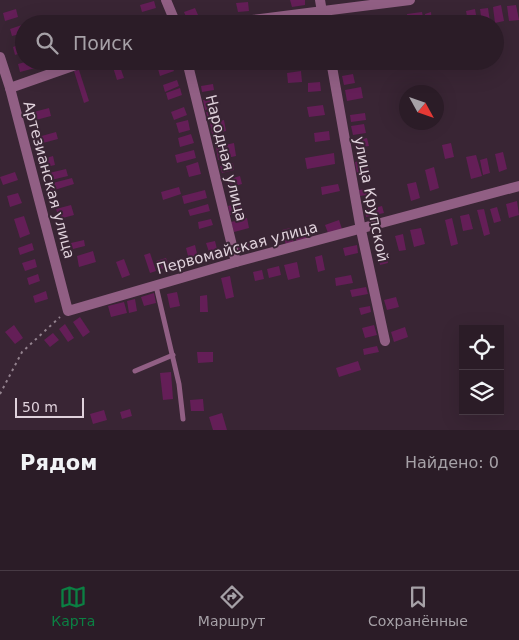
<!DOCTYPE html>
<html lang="ru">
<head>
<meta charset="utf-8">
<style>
	body { margin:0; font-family:"DejaVu Sans",sans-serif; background:#372933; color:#f1f3f6 }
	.controls { position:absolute; right:15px; bottom:15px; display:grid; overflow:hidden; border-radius:0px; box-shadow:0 5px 20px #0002 }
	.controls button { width:45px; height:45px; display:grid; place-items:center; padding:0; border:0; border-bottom:1px solid #473a44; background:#2b1c27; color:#f1f3f6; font:25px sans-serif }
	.compass { position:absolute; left:399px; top:85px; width:45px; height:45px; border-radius:50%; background:#2b1c27; box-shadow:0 5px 20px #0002; rotate:130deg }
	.scale { position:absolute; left:15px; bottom:12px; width:69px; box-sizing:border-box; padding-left:5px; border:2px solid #dfd1db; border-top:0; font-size:14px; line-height:18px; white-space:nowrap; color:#dfd1db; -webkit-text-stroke:4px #392534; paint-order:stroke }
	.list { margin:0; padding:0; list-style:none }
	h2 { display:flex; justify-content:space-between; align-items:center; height:65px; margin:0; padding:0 20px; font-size:21px }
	h2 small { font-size:16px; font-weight:400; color:#a6a1a7 }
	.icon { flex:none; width:28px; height:28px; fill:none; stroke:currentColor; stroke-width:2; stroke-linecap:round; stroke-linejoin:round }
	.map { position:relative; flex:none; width:519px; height:430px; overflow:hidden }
	.search { position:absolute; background:#2b1c27; box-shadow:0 5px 20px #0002; left:15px; right:15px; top:15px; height:55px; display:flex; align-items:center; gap:12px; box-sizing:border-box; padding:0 18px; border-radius:28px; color:#a6a1a7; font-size:19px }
	.sheet { height:140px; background:#2b1c27 }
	nav { display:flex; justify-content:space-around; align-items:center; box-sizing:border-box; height:70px; border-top:1px solid #473a44; background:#2b1c27; font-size:14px; color:#a6a1a7 }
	nav a { display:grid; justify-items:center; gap:2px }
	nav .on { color:#0b8043 }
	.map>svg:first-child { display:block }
	.building { fill:#641e57 }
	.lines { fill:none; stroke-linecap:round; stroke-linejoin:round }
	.path { stroke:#93828e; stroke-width:2; stroke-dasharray:2.5 4; stroke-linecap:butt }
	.service { stroke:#915f84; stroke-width:5 }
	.minor { stroke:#915f84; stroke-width:10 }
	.labels { text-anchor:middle; stroke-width:4; stroke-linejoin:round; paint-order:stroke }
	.street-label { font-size:15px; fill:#dfd1db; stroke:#392534 }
</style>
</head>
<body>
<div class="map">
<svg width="519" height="430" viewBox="0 0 519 430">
	<rect width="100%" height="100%" fill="#392534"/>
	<g class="building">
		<polygon points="290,0 305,0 305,5 292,7"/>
		<polygon points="154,1 156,8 142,12 140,5"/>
		<polygon points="248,2 249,11 238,12 236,3"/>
		<polygon points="501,5 504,21 495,23 493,7"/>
		<polygon points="516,5 519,20 509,21 507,6"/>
		<polygon points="195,8 198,15 187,19 184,12"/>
		<polygon points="488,8 490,22 482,23 480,9"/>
		<polygon points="16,9 18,17 5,21 3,13"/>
		<polygon points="475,9 477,21 468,22 466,11"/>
		<polygon points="422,12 424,23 408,24 407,14"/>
		<polygon points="431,12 432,24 426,24 425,14"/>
		<polygon points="115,16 118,24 103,24 102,20"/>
		<polygon points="399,16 400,24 390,24 389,17"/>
		<polygon points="22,25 24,33 12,36 10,29"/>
		<polygon points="24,43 24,52 15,55 13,47"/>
		<polygon points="29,61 33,61 35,68 20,72 18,64"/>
		<polygon points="111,61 118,61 124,78 117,80"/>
		<polygon points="147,61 170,61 150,69"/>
		<polygon points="300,61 317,61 317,67 300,68"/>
		<polygon points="171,65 174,71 160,76 158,69"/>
		<polygon points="79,70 89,101 84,103 74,71"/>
		<polygon points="301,71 302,82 288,83 287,73"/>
		<polygon points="353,74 355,83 344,85 342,76"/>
		<polygon points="177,80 179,86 165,92 163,85"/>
		<polygon points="320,82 321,91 308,92 308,83"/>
		<polygon points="213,84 214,90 202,92 201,86"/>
		<polygon points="361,87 363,98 347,101 345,90"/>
		<polygon points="180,88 182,95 168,100 166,93"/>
		<polygon points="213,98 215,108 205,110 203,100"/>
		<polygon points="323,105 325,115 309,117 307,107"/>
		<polygon points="184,107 187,115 174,120 171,112"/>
		<polygon points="49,108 51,116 32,121 30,113"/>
		<polygon points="218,110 219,117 208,119 206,112"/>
		<polygon points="365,113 366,120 351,122 350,115"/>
		<polygon points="188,120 190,130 179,133 176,123"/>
		<polygon points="224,120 226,131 212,134 210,123"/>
		<polygon points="364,124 366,133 353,135 351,126"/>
		<polygon points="329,131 330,140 315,142 314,133"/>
		<polygon points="56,132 58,139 39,144 38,137"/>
		<polygon points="191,134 194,143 180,147 178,138"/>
		<polygon points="367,138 369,146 355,148 354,141"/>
		<polygon points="234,143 236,156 218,160 216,147"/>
		<polygon points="451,143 454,157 445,159 442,145"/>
		<polygon points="194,150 196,158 177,163 175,155"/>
		<polygon points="503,152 507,169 499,172 495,154"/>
		<polygon points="334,153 335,164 307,169 305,158"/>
		<polygon points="476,155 482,176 471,179 466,157"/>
		<polygon points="53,156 55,165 46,167 43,159"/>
		<polygon points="487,158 490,173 483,175 480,160"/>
		<polygon points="367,159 369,171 357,174 355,162"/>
		<polygon points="198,162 201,174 189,177 186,166"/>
		<polygon points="233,163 234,170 222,173 220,166"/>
		<polygon points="434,167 439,188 430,191 425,170"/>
		<polygon points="66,169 68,176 51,180 49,173"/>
		<polygon points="15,172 18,180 3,185 0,177"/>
		<polygon points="240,176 242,184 228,188 226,180"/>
		<polygon points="72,178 74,184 51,191 49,184"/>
		<polygon points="416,182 420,198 411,201 407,184"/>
		<polygon points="338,184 340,191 322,195 321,187"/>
		<polygon points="179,187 181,194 163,200 161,192"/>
		<polygon points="371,188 372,194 360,196 359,190"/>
		<polygon points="205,190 207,198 184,204 182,196"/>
		<polygon points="18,193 22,203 10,207 7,196"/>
		<polygon points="517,201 519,215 509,218 506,204"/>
		<polygon points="240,203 243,212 230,215 228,206"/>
		<polygon points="208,204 210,211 190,216 188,210"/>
		<polygon points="71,205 74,215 59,219 56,209"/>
		<polygon points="382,206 384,213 366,217 365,210"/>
		<polygon points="497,207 501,221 494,223 490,209"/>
		<polygon points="484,209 490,234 484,236 477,210"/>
		<polygon points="469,214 473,229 463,231 460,216"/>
		<polygon points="24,216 30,234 20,238 14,219"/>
		<polygon points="247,218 249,228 234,232 231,222"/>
		<polygon points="452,218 458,244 451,246 445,220"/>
		<polygon points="211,219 213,225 199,229 198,222"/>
		<polygon points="339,220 342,229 328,233 325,225"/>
		<polygon points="290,228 294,243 286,245 282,230"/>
		<polygon points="421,228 425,244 414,247 410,230"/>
		<polygon points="304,230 307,241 297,243 294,232"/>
		<polygon points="403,234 406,250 399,251 395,236"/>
		<polygon points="84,240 85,246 73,249 71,243"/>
		<polygon points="382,240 388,263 380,265 375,242"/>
		<polygon points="215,241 218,253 210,255 206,243"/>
		<polygon points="249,241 251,249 238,252 236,244"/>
		<polygon points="32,243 34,250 20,255 18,248"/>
		<polygon points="195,245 198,258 189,260 186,248"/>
		<polygon points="357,245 358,253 345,256 343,248"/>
		<polygon points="93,251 96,262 79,267 77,256"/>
		<polygon points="150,253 156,271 150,273 144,255"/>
		<polygon points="322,255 325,270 318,272 315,257"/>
		<polygon points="166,258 169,267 158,270 156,261"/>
		<polygon points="35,259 37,267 25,271 22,263"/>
		<polygon points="124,259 130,275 122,278 116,262"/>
		<polygon points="297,262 300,277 288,280 284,265"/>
		<polygon points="279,266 281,275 269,278 267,269"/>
		<polygon points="262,270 264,279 255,281 253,272"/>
		<polygon points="38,274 40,281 29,285 27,278"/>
		<polygon points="351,275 353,283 336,286 335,278"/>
		<polygon points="230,276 234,297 226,299 221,278"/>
		<polygon points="366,287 368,294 352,297 350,290"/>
		<polygon points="46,291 48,299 35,303 33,296"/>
		<polygon points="177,292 180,306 170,308 167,294"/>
		<polygon points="154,293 156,303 144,306 141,297"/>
		<polygon points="207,295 208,312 200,312 200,296"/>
		<polygon points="396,297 399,307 387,310 384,300"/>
		<polygon points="135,299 137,311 129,313 127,301"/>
		<polygon points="124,302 127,313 111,317 108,306"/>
		<polygon points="370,306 371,312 361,315 359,308"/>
		<polygon points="80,317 90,332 83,337 73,322"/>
		<polygon points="65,324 74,338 68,342 59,329"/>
		<polygon points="14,325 23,338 15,344 5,332"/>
		<polygon points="374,325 377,335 365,338 362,328"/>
		<polygon points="405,327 408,337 394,342 391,332"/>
		<polygon points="53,333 59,340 50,347 44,340"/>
		<polygon points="377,346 379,352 364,355 363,349"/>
		<polygon points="197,352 213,352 213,362 198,363"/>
		<polygon points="358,361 361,370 339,377 336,368"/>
		<polygon points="171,372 173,399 163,400 160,373"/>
		<polygon points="203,399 204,411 191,411 190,400"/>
		<polygon points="130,409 132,416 122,419 120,412"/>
		<polygon points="104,410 107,420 93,424 90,414"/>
		<polygon points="222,413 227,430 213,430 209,417"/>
	</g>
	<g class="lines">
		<polyline class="path" points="0,394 22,352 60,317"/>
		<g class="service">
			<polyline points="156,286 179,384 183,419"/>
			<polyline points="135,371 173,355"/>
		</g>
		<g class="minor">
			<polyline points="166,0 176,24"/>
			<polyline points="320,0 324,24"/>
			<polyline points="220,24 410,0"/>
			<polyline points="0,57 10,88 68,311 236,262 519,186"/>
			<polyline points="187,61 236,262"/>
			<polyline points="331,61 361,230 385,341"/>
			<polyline points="10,88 87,61"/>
		</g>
	</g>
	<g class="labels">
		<g class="street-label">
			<text transform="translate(226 158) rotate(76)" y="5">Народная улица</text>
			<text transform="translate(49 180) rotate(75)" y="5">Артезианская улица</text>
			<text transform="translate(371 199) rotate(79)" y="5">улица Крупской</text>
			<text transform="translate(237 248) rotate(-15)" y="5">Первомайская улица</text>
		</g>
	</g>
</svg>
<div class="controls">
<button><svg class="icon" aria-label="locate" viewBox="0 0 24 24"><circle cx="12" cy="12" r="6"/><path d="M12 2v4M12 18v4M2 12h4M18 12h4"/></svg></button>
<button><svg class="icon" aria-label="layers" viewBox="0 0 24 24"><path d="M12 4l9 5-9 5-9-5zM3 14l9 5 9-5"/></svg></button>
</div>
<svg class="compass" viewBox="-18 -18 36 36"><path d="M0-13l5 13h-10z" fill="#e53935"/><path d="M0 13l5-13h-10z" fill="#a6a1a7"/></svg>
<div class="scale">50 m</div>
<div class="search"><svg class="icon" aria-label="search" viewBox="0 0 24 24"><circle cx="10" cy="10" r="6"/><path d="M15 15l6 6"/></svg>Поиск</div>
</div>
<section class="sheet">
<h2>Рядом<small>Найдено: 0</small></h2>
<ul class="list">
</ul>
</section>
<nav>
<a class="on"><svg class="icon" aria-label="map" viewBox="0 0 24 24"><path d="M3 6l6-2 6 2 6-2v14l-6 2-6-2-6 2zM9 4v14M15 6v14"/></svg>Карта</a>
<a><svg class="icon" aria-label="directions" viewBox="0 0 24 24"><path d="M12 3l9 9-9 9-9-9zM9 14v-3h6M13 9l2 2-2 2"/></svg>Маршрут</a>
<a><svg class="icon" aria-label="saved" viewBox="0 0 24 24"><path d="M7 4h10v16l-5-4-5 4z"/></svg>Сохранённые</a>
</nav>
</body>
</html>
